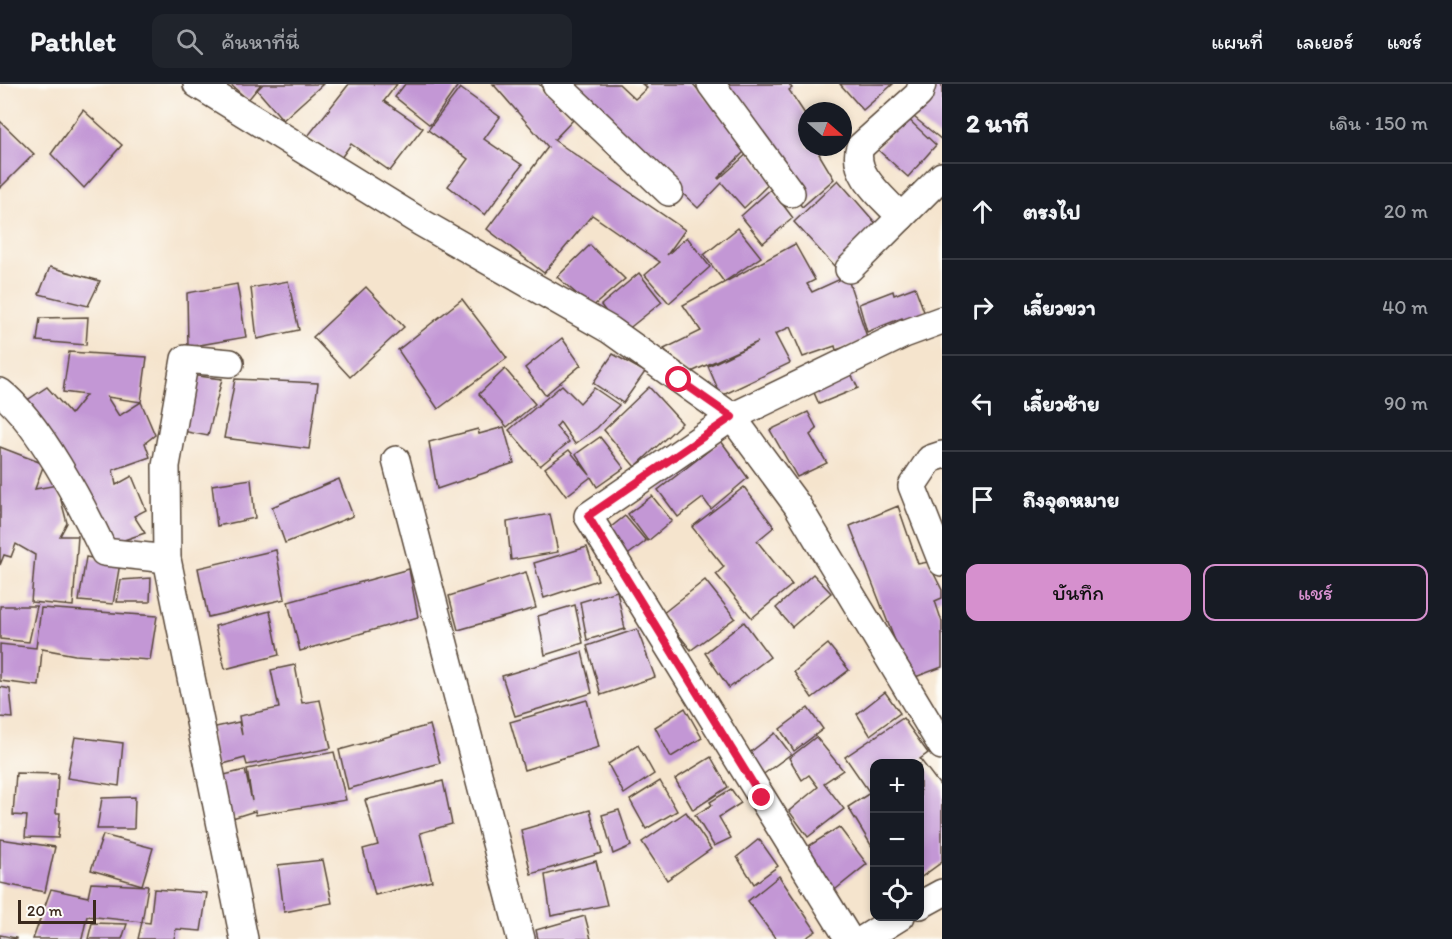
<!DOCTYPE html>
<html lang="th">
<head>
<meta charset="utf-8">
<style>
	body { margin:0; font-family:Itim,"Playpen Sans Thai",sans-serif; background:#20242c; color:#f1f3f6 }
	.controls { position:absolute; right:18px; bottom:18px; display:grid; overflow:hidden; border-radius:12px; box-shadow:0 3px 9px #0003 }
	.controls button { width:54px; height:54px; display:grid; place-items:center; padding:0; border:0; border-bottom:2px solid #363941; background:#171b24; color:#f1f3f6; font:30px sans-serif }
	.compass { position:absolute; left:798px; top:18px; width:54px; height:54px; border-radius:50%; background:#171b24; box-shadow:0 3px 9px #0003; rotate:110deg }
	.scale { position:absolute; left:18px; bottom:15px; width:78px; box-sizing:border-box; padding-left:6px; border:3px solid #3b2a1e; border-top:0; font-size:16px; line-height:21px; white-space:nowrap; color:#3b2a1e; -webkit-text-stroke:4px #fdfcf7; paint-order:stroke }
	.stop { position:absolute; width:18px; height:18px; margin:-14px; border:4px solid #e11d48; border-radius:50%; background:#fff }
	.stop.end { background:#e11d48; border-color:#fff; box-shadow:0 2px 6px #0008 }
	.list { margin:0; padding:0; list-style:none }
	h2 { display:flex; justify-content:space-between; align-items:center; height:78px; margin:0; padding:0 24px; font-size:26px }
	h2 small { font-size:20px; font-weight:400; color:#9ea1a6 }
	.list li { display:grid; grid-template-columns:39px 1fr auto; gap:18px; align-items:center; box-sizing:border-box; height:96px; padding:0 24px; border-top:2px solid #363941 }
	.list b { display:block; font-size:22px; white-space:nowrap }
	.list em { font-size:20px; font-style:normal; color:#9ea1a6 }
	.actions { display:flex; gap:12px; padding:18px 24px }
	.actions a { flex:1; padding:14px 0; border:2px solid #d690ce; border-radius:12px; text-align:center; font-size:21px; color:#d690ce }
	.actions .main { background:#d690ce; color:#111 }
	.icon { flex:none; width:33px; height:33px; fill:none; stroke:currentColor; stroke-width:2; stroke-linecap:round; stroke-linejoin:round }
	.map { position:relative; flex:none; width:942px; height:855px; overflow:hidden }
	header { display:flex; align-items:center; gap:36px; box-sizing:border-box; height:84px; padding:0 30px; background:#171b24; border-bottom:2px solid #363941 }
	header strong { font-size:28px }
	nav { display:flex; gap:33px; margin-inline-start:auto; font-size:21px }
	.search { width:420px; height:54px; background:#20242c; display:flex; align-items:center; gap:15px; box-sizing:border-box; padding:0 21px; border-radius:12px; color:#9ea1a6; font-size:22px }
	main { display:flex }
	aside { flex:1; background:#171b24 }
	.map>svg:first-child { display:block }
	.building { fill:#c397d5 }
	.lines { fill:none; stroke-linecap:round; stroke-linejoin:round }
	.minor-casing { stroke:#574638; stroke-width:30 }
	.minor { stroke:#fff; stroke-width:27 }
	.route { stroke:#e11d48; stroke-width:8 }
</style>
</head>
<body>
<header>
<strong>Pathlet</strong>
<div class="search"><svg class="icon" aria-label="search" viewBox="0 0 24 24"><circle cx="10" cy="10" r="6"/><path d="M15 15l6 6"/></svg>ค้นหาที่นี่</div>
<nav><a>แผนที่</a><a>เลเยอร์</a><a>แชร์</a></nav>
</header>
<main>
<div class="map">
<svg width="942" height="855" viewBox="0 0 942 855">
	<rect width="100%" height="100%" fill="#fdfcf7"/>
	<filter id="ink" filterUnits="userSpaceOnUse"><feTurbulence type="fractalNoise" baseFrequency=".0167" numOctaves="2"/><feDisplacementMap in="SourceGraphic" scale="12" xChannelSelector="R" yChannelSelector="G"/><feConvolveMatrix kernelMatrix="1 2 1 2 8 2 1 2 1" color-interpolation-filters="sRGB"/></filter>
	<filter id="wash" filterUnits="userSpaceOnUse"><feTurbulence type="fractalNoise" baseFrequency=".008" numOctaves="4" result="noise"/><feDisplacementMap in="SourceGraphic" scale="24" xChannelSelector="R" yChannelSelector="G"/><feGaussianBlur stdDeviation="1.35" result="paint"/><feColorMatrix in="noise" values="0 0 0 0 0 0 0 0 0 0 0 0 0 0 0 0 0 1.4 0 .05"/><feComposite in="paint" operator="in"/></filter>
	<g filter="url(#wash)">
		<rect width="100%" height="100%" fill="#f5e4cd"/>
		<g id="blocks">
			<g class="building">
				<polygon points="230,0 261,0 248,16"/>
				<polygon points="263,0 323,0 283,36 257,6"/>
				<polygon points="349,0 397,0 384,17 423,44 390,87 351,60 341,74 308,52"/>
				<polygon points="405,0 459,0 430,41 395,13"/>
				<polygon points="493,0 539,0 573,36 554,56 685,146 667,171 687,153 710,183 669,219 645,191 660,178 592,131 544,189 487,145 548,63"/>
				<polygon points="568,0 619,0 635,15 647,4 642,0 693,0 749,63 718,94 719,95 749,68 772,97 744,124 722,99 698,124"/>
				<polygon points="721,0 789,0 792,4 789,6 807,33 802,40 807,47 807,63 818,63 821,68 819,70 834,95 802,123"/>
				<polygon points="840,0 893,0 863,26"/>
				<polygon points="933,0 942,0 942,56 909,29"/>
				<polygon points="460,4 500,33 484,55 522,81 485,131 448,102 468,75 428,46"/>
				<polygon points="83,26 122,61 84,104 51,70"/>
				<polygon points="906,33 936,61 908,93 877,65"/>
				<polygon points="0,37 34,70 0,104"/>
				<polygon points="838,96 879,143 835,183 794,138"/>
				<polygon points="771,105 793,134 763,159 741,132"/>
				<polygon points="738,144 761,173 724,198 704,171"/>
				<polygon points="795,160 815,196 807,200 812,208 847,192 868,256 836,266 835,262 803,273 790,243 775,250 790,279 721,312 708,282 758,258 689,289 664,265 701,247 683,221"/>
				<polygon points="590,161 625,195 592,223 557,193"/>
				<polygon points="50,183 100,197 88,222 39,210"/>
				<polygon points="639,189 662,218 622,250 601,221"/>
				<polygon points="288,197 299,246 257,255 251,204"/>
				<polygon points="237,200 246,253 188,263 187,209"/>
				<polygon points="366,203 404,243 350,293 313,253"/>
				<polygon points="915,203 926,233 905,242 902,234 867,248 859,220 893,207 894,211"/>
				<polygon points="462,215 507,274 438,325 398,266"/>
				<polygon points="88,233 86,261 37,257 40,234"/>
				<polygon points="562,254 581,281 545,311 525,284"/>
				<polygon points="69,268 147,273 141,318 107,313 119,332 141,318 155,351 145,359 150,373 113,386 116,401 132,392 146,426 134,432 145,449 112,460 23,319 47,303 71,330 86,311 63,308"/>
				<polygon points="613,270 645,288 623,319 593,299"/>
				<polygon points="505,285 535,320 507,343 479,310"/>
				<polygon points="849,286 858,304 819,320 812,304"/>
				<polygon points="189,291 222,295 208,352 172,345"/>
				<polygon points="235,295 318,299 309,365 224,354"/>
				<polygon points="562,301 580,319 594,304 619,321 597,344 575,360 560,338 556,343 569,358 540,382 509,346"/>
				<polygon points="649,303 682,339 635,383 604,346"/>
				<polygon points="808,328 817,345 810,351 827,379 797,393 770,346"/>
				<polygon points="504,343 514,379 437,405 429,358 478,345 479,350"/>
				<polygon points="600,353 624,384 597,403 591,393 566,412 545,384 569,366 590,391 576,370"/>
				<polygon points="721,357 748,394 711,425 703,414 678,433 658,406"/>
				<polygon points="0,363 44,380 35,405 57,401 67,439 60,452 78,452 73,522 31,518 35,471 16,460 11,473 4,471 0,481"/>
				<polygon points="251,395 255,434 217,442 212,401"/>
				<polygon points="339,395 353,432 285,459 272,423"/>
				<polygon points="744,403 774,443 757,457 792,501 752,534 716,490 724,483 692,443"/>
				<polygon points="652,412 672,437 648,457 628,430"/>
				<polygon points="898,422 918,480 928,478 942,506 942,514 935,517 942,538 942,583 910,595 850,442"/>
				<polygon points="550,430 558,468 511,476 507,438"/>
				<polygon points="625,432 646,457 625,473 606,447"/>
				<polygon points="587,463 598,496 544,514 534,479"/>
				<polygon points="276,466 285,515 208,533 198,484"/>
				<polygon points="86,473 120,479 113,520 79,517"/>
				<polygon points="409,485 418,533 300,567 288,518"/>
				<polygon points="526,488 536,524 458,546 449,512"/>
				<polygon points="813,490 831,509 792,543 776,524"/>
				<polygon points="151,494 150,518 117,518 121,496"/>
				<polygon points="705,496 735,534 691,566 662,530"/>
				<polygon points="617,507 625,545 587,556 580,518"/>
				<polygon points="575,521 583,559 545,571 538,532"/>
				<polygon points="0,522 37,522 29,558 0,555"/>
				<polygon points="41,524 157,532 150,576 75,571 42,565 39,602 0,597 0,560 36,564"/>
				<polygon points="270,527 279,571 225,585 215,542"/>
				<polygon points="744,538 770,573 729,604 705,569"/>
				<polygon points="637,545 655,593 601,611 587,562"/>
				<polygon points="828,560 849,586 812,614 794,588"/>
				<polygon points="582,568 592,609 515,632 502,592"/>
				<polygon points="295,581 302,619 320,616 331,664 247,681 245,674 216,682 211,644 239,638 242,651 239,632 279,624 271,586"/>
				<polygon points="0,603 10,605 13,634 0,633"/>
				<polygon points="885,608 900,629 870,651 857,630"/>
				<polygon points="587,616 599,663 524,686 510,638"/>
				<polygon points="685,624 702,654 671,673 655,643"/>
				<polygon points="808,624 823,645 794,667 780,645"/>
				<polygon points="903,634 928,669 920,675 942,704 942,778 920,794 920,680 874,680 874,766 848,723 870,709 845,673"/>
				<polygon points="430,641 440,679 348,705 339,666"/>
				<polygon points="775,649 791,670 761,692 748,670"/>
				<polygon points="75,653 123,659 119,702 67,694"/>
				<polygon points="816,653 843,686 824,699 844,725 808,753 789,727 818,703 809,691 802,696 789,674"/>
				<polygon points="638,661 654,690 624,710 608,680"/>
				<polygon points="334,668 346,716 256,731 255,727 226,736 216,693 245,686 252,717 247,685"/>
				<polygon points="711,673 728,703 693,726 675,695"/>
				<polygon points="16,689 58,690 56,729 60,729 58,754 25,753 27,732 13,731"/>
				<polygon points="443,697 452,740 420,749 432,797 375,811 363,765 378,761 365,716"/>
				<polygon points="660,697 677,727 646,745 630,716"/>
				<polygon points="731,705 741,719 719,733 731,754 714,762 695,731 712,721 710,718"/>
				<polygon points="135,713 134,745 97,745 102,714"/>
				<polygon points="590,726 602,769 531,790 521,746"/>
				<polygon points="619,726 631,762 613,770 602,731"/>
				<polygon points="686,728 711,765 667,796 642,758"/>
				<polygon points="839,743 867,780 831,809 804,765"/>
				<polygon points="103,751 153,764 142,801 91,786"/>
				<polygon points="0,755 55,763 45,808 0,799"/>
				<polygon points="759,755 778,782 754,800 737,773"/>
				<polygon points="323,776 332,819 284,828 278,781"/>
				<polygon points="596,777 607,821 551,832 545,791"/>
				<polygon points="779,792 816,847 804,855 776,855 748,817"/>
				<polygon points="91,799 148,802 142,838 87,832 82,855 33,855 51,805 88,813"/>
				<polygon points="154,805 207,809 201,847 176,845 174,855 138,855 142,838 150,839"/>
				<polygon points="585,832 591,855 538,855 536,846"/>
				<polygon points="92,839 127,840 122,855 88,855"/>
				<polygon points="0,851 16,854 16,855 0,855"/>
			</g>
		</g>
	</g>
	<g filter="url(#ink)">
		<use href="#blocks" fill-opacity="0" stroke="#574638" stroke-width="1.5"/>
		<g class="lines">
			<defs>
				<g id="minor">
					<polyline points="197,0 422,139 610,246 732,333 797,421 942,662"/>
					<polyline points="556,0 669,108"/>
					<polyline points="711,0 791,109"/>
					<path d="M 901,133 C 884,114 851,90 860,63 L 919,10 L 922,0"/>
					<polyline points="849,185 942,92"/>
					<polyline points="230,279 185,275 166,382 167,475 244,855"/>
					<path d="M 0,308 C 38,337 83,423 104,468 L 167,475"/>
					<polyline points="942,371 930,375 912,402 942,478"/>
					<polyline points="396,376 521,855"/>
					<polyline points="920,821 942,809"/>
					<polyline points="849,855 588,432 732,333 904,250 942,236"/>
					<polyline points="864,855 901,832"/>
				</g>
			</defs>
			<use href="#minor" class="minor-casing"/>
			<use href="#minor" class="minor"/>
		</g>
	</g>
	<g class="lines" filter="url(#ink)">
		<polyline class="route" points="679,296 732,333 588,432 762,714"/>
	</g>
</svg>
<div class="controls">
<button>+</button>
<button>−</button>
<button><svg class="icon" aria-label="locate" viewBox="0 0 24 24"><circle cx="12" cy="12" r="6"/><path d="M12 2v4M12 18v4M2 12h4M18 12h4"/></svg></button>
</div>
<svg class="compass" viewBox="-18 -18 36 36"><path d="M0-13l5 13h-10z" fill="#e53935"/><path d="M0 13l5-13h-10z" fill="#9ea1a6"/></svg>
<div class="scale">20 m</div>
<div class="stop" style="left:679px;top:296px"></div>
<div class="stop end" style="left:762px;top:714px"></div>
</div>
<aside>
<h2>2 นาที<small>เดิน · 150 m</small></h2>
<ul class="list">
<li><svg class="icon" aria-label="ahead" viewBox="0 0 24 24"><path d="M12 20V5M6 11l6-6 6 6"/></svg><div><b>ตรงไป</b></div><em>20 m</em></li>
<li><svg class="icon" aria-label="right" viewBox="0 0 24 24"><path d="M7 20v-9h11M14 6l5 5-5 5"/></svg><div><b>เลี้ยวขวา</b></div><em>40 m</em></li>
<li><svg class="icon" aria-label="left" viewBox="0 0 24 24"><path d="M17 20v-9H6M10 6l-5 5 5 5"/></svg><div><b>เลี้ยวซ้าย</b></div><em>90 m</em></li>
<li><svg class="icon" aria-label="arrive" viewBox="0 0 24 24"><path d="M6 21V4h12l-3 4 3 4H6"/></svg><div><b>ถึงจุดหมาย</b></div></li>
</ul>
<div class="actions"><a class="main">บันทึก</a><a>แชร์</a></div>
</aside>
</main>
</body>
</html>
